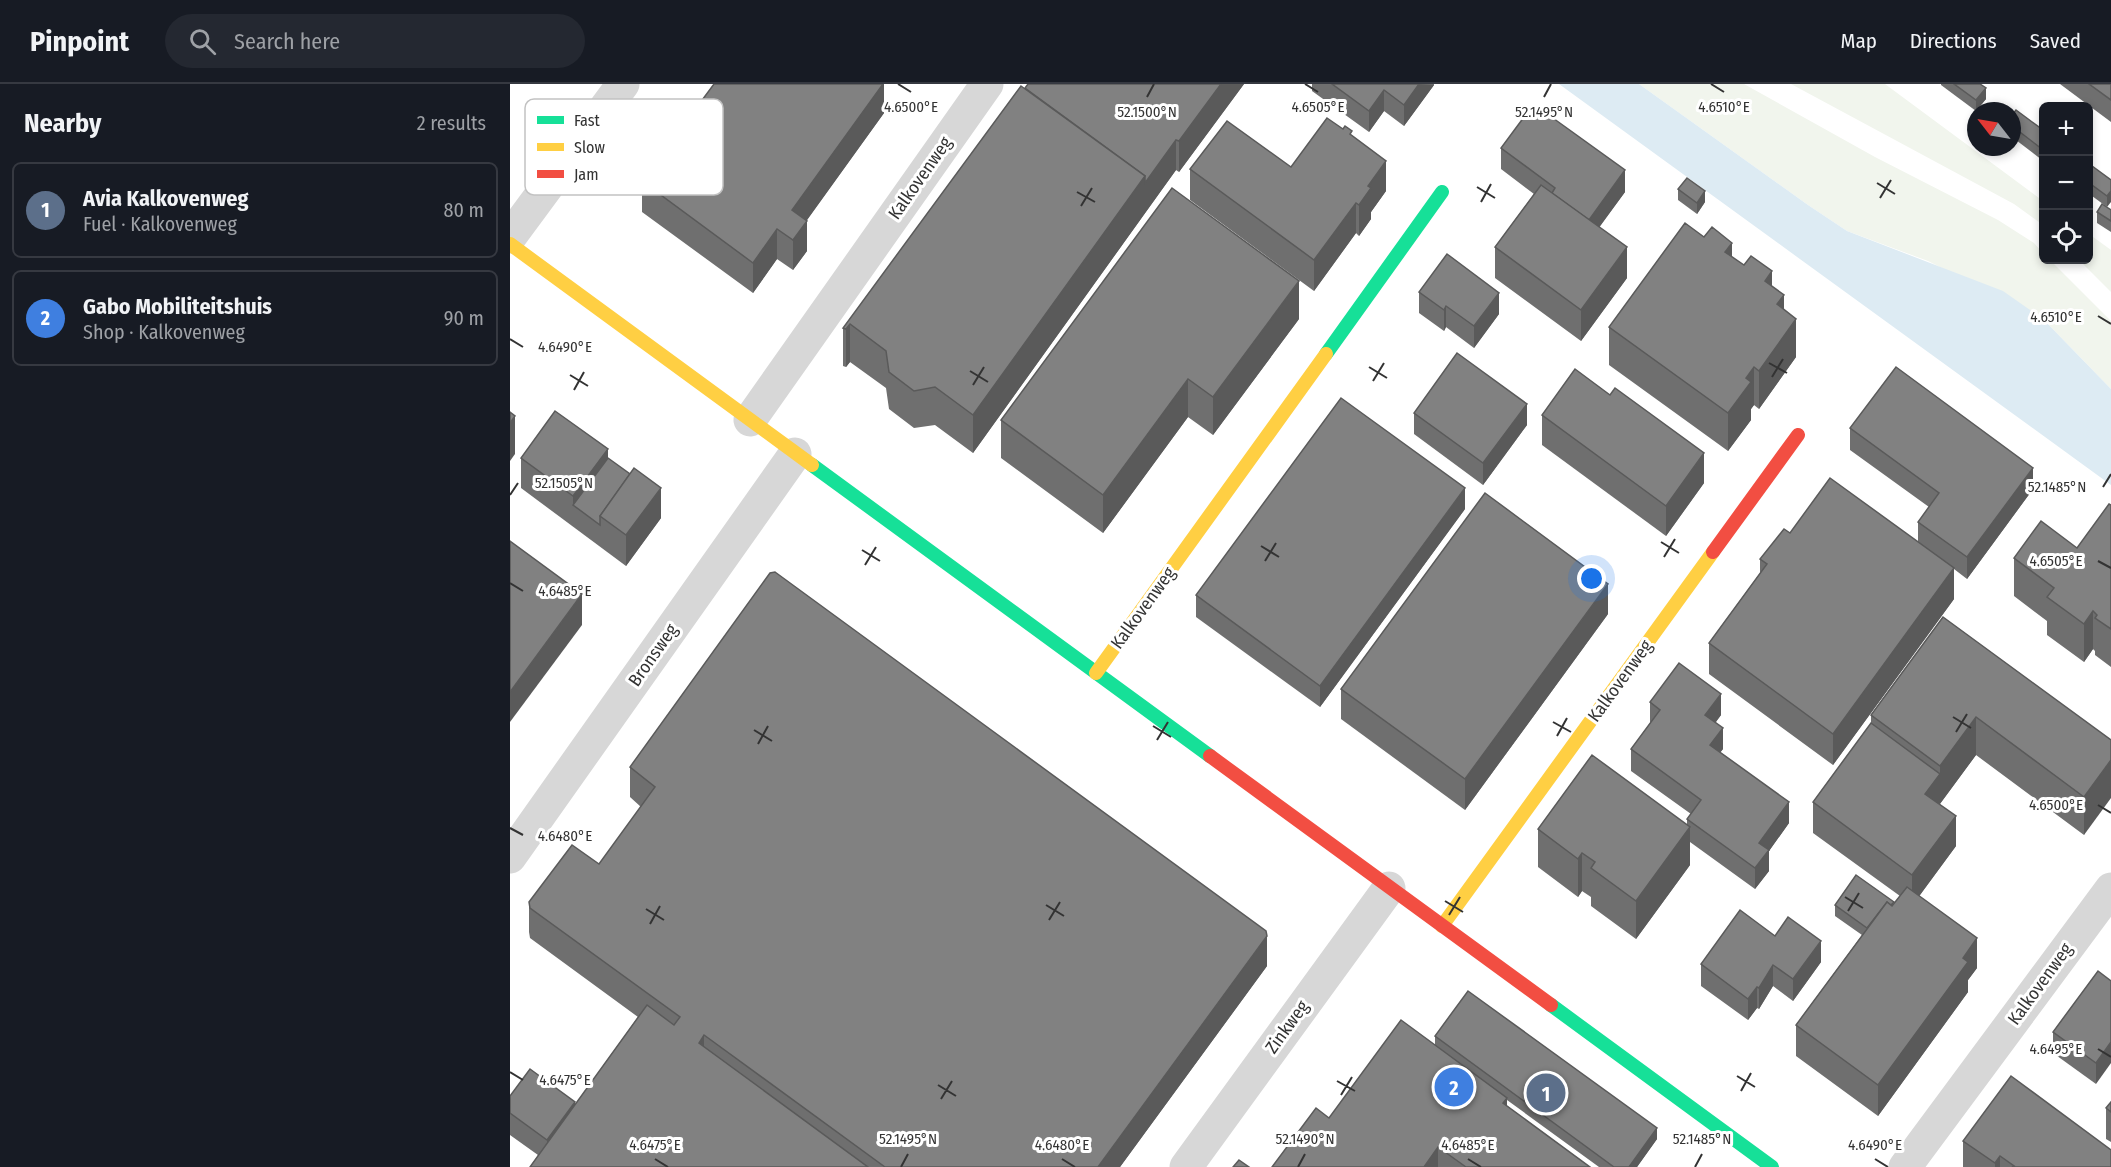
<!DOCTYPE html>
<html lang="en">
<head>
<meta charset="utf-8">
<style>
	body { margin:0; font-family:"Fira Sans Condensed",sans-serif; background:#242831; color:#f1f3f6 }
	.controls { position:absolute; right:18px; top:18px; display:grid; overflow:hidden; border-radius:9px; box-shadow:0 3px 9px #0003 }
	.controls button { width:54px; height:54px; display:grid; place-items:center; padding:0; border:0; border-bottom:2px solid #363941; background:#171b24; color:#f1f3f6; font:30px sans-serif }
	.compass { position:absolute; left:1457px; top:18px; width:54px; height:54px; border-radius:50%; background:#171b24; box-shadow:0 3px 9px #0003; rotate:301deg }
	.you { position:absolute; left:1082px; top:495px; width:21px; height:21px; margin:-15px; border:4px solid #fff; border-radius:50%; background:#1a73e8; box-shadow:0 0 0 9px #1a73e833 }
	.badge { display:grid; place-items:center; width:39px; height:39px; border-radius:50%; background:#7a7a7a; color:#fff; font-size:20px; font-weight:700 }
	.pin { position:absolute; translate:-50% -50%; border:3px solid #fff; box-shadow:0 2px 6px #0006 }
	.list { margin:0; padding:0; list-style:none }
	h2 { display:flex; justify-content:space-between; align-items:center; height:78px; margin:0; padding:0 24px; font-size:26px }
	h2 small { font-size:20px; font-weight:400; color:#9ea1a6 }
	.list li { display:grid; grid-template-columns:39px 1fr auto; gap:18px; align-items:center; box-sizing:border-box; height:96px; margin:0 12px 12px; padding:0 12px; border:2px solid #363941; border-radius:9px }
	.list b { display:block; font-size:22px; white-space:nowrap }
	.list p { margin:0; font-size:20px; white-space:nowrap; color:#9ea1a6 }
	.list em { font-size:20px; font-style:normal; color:#9ea1a6 }
	.icon { flex:none; width:33px; height:33px; fill:none; stroke:currentColor; stroke-width:2; stroke-linecap:round; stroke-linejoin:round }
	.map { position:relative; flex:none; width:1601px; height:1083px; overflow:hidden }
	header { display:flex; align-items:center; gap:36px; box-sizing:border-box; height:84px; padding:0 30px; background:#171b24; border-bottom:2px solid #363941 }
	header strong { font-size:28px }
	nav { display:flex; gap:33px; margin-inline-start:auto; font-size:21px }
	.search { width:420px; height:54px; background:#242831; display:flex; align-items:center; gap:15px; box-sizing:border-box; padding:0 21px; border-radius:33px; color:#9ea1a6; font-size:22px }
	main { display:flex }
	aside { flex:1; background:#171b24 }
	.map>svg:first-child { display:block }
	.green { fill:#f1f5ed }
	.water { fill:#ddebf3 }
	.lines { fill:none; stroke-linecap:round; stroke-linejoin:round }
	.street { stroke:#d7d7d7; stroke-width:33 }
	.fast { stroke:#16e098; stroke-width:14 }
	.slow { stroke:#ffcf43; stroke-width:14 }
	.jam { stroke:#f24e42; stroke-width:14 }
	.wall { fill:#6f6f6f }
	.shaded-wall { fill:#5a5a5a }
	.building { fill:#818181; stroke:#5a5a5a; stroke-width:1.5 }
	.ticks { fill:none; stroke:#333; stroke-width:2 }
	.labels { text-anchor:middle; stroke-width:6; stroke-linejoin:round; paint-order:stroke }
	.street-label { font-size:18px; fill:#333; stroke:#fff }
	.key { fill:#fff; stroke:#c2c2c2; stroke-width:1.5 }
	.key-label { font-size:16px; fill:#333 }
	.ticks-label { font-size:15px; text-anchor:middle; fill:#333; stroke:#fff; stroke-width:6; stroke-linejoin:round; paint-order:stroke }
</style>
</head>
<body>
<header>
<strong>Pinpoint</strong>
<div class="search"><svg class="icon" aria-label="search" viewBox="0 0 24 24"><circle cx="10" cy="10" r="6"/><path d="M15 15l6 6"/></svg>Search here</div>
<nav><a>Map</a><a>Directions</a><a>Saved</a></nav>
</header>
<main>
<aside>
<h2>Nearby<small>2 results</small></h2>
<ul class="list">
<li><span class="badge" style="background:#5c6f8a">1</span><div><b>Avia Kalkovenweg</b><p>Fuel · Kalkovenweg</p></div><em>80 m</em></li>
<li><span class="badge" style="background:#3f7fe0">2</span><div><b>Gabo Mobiliteitshuis</b><p>Shop · Kalkovenweg</p></div><em>90 m</em></li>
</ul>
</aside>
<div class="map">
<svg width="1601" height="1083" viewBox="0 0 1601 1083">
	<rect width="100%" height="100%" fill="#fff"/>
	<g class="green">
		<polygon points="1129,0 1234,0 1365,73 1488,136 1524,159 1533,169 1534,176 1540,176 1601,237 1601,305 1533,235 1418,177 1337,147 1298,121"/>
		<polygon points="1281,0 1375,0 1533,117 1533,141 1504,120"/>
		<polygon points="1579,150 1601,166 1601,208 1569,176 1578,176"/>
	</g>
	<polygon class="water" points="1049,0 1129,0 1298,121 1337,147 1493,207 1533,235 1601,305 1601,401"/>
	<g class="lines">
		<g class="street">
			<polyline points="0,153 113,0"/>
			<polyline points="240,336 477,0"/>
			<polyline points="0,773 285,370"/>
			<polyline points="676,1083 879,804"/>
			<polyline points="1395,1083 1601,805"/>
		</g>
		<g class="fast">
			<polyline points="816,270 932,108"/>
			<polyline points="302,381 700,672"/>
			<polyline points="1041,921 1262,1083"/>
		</g>
		<g class="slow">
			<polyline points="0,160 302,381"/>
			<polyline points="586,589 816,270"/>
			<polyline points="932,842 1203,468"/>
		</g>
		<g class="jam">
			<polyline points="1203,468 1288,351"/>
			<polyline points="700,672 1041,921"/>
		</g>
	</g>
	<g class="wall">
		<polygon points="374,0 374,29 296,137 297,167 283,186 267,175 243,209 132,128 132,97"/>
		<polygon points="518,0 734,0 669,88 666,86 463,369 425,341 404,344 379,325 376,304 340,278 336,283 333,282 333,244"/>
		<polygon points="802,0 924,0 924,1 894,42 874,27 859,48 802,7"/>
		<polygon points="1431,0 1470,0 1476,15 1466,27 1431,1"/>
		<polygon points="1550,0 1601,0 1601,38"/>
		<polygon points="1502,31 1533,46 1532,76 1502,53"/>
		<polygon points="842,52 876,107 861,128 861,135 849,152 846,149 804,207 680,116 680,85 781,83"/>
		<polygon points="991,64 1115,108 1089,143 1117,194 1071,257 985,194 985,163 1024,110 991,85"/>
		<polygon points="1578,79 1601,96 1597,123 1578,109"/>
		<polygon points="1168,105 1195,118 1187,130 1168,116"/>
		<polygon points="1601,126 1601,148 1587,139 1587,128"/>
		<polygon points="1222,173 1262,202 1274,225 1286,273 1249,325 1244,321 1241,325 1241,336 1218,367 1099,281 1099,243"/>
		<polygon points="909,208 989,230 964,264 936,243 934,247 909,229"/>
		<polygon points="789,235 703,351 678,333 593,449 491,374 491,336"/>
		<polygon points="904,329 1017,341 973,401 904,350"/>
		<polygon points="1032,331 1194,399 1156,452 1032,361"/>
		<polygon points="1340,344 1523,405 1457,495 1444,485 1444,515 1323,681 1199,590 1199,559 1250,489 1250,475 1280,449 1408,459 1408,438 1419,423 1340,366"/>
		<polygon points="11,374 98,374 151,434 116,482 11,404"/>
		<polygon points="1601,421 1601,583 1585,571 1585,567 1583,565 1574,578 1537,551 1537,537 1504,512 1504,474 1567,464"/>
		<polygon points="955,425 810,623 686,533 686,511"/>
		<polygon points="1098,530 955,726 831,635 831,605"/>
		<polygon points="1433,533 1601,656 1574,751 1466,671 1430,720 1446,762 1409,812 1467,884 1458,896 1458,908 1368,1032 1286,972 1286,941 1352,851 1325,832 1325,821 1384,820 1390,812 1303,749 1303,718 1361,639 1361,631"/>
		<polygon points="1140,618 1211,631 1206,638 1213,665 1210,668 1279,739 1259,767 1259,787 1245,805 1180,758 1180,781 1126,855 1081,822 1081,813 1072,807 1068,813 1028,783 1028,745 1177,740 1177,735 1181,730 1121,687 1121,665 1140,639"/>
		<polygon points="120,683 757,882 610,1083 20,1083 28,1071 0,1051 0,1012 65,1021 128,933 20,854 19,848 19,818 89,780 131,723 120,713"/>
		<polygon points="1265,852 1311,878 1283,917 1263,902 1249,925 1247,924 1238,936 1191,902 1191,880"/>
		<polygon points="1588,887 1586,1000 1543,969 1543,948"/>
		<polygon points="925,952 1147,1055 1127,1083 1089,1083 997,1016 997,1022 1080,1083 762,1083 819,1034 925,961"/>
		<polygon points="1601,1018 1601,1058 1596,1055 1596,1024"/>
		<polygon points="1453,1057 1601,1083 1453,1083"/>
	</g>
	<g class="shaded-wall">
		<polygon points="373,0 374,0 374,29 282,157 282,126"/>
		<polygon points="711,0 734,0 669,88 669,57"/>
		<polygon points="909,0 924,1 894,42 894,21"/>
		<polygon points="1476,4 1476,15 1466,27 1466,16"/>
		<polygon points="874,6 874,27 859,48 859,27"/>
		<polygon points="666,56 666,86 463,369 463,331 635,92"/>
		<polygon points="1533,62 1533,73 1532,76 1532,65"/>
		<polygon points="876,77 876,107 861,128 861,135 849,152 849,121 858,102"/>
		<polygon points="1115,86 1115,108 1075,163 1075,141"/>
		<polygon points="1195,107 1195,118 1187,130 1187,119"/>
		<polygon points="1601,107 1601,118 1597,123 1597,112"/>
		<polygon points="846,119 846,149 804,207 804,176"/>
		<polygon points="297,137 297,167 283,186 283,156"/>
		<polygon points="267,145 267,175 243,209 243,179"/>
		<polygon points="1222,159 1222,197 1215,168"/>
		<polygon points="1117,163 1117,194 1071,257 1071,226"/>
		<polygon points="1262,187 1262,225 1255,197"/>
		<polygon points="789,197 789,235 703,351 703,313"/>
		<polygon points="989,209 989,230 964,264 964,242"/>
		<polygon points="1274,211 1274,249 1267,220"/>
		<polygon points="936,222 936,243 934,247 934,226"/>
		<polygon points="1286,235 1286,273 1249,325 1249,287"/>
		<polygon points="340,240 340,278 336,283 336,245"/>
		<polygon points="1244,283 1244,321 1241,325 1241,336 1218,367 1218,329 1236,294"/>
		<polygon points="678,295 678,333 593,449 593,411"/>
		<polygon points="1017,320 1017,341 973,401 973,379"/>
		<polygon points="5,332 5,370 0,377 0,339"/>
		<polygon points="98,365 98,395 63,421 63,412"/>
		<polygon points="1194,369 1194,399 1156,452 1156,422"/>
		<polygon points="1523,384 1523,405 1457,495 1457,473"/>
		<polygon points="151,404 151,434 116,482 116,451"/>
		<polygon points="955,404 955,425 810,623 810,602"/>
		<polygon points="1444,484 1444,515 1323,681 1323,650"/>
		<polygon points="1098,500 1098,530 955,726 955,695"/>
		<polygon points="72,510 72,541 0,638 0,608"/>
		<polygon points="1583,527 1583,565 1574,578 1574,540"/>
		<polygon points="1211,610 1211,631 1195,652 1195,631"/>
		<polygon points="1466,633 1466,671 1415,740 1415,710 1430,690 1430,682"/>
		<polygon points="1213,644 1213,665 1200,682 1200,661"/>
		<polygon points="1601,676 1601,714 1574,751 1574,713"/>
		<polygon points="1279,718 1279,739 1259,767 1259,787 1245,805 1245,784 1249,759"/>
		<polygon points="1446,732 1446,762 1402,822 1402,791"/>
		<polygon points="1180,743 1180,781 1126,855 1126,817"/>
		<polygon points="1072,769 1072,807 1068,813 1068,775"/>
		<polygon points="757,852 757,882 610,1083 588,1083"/>
		<polygon points="1467,854 1467,884 1458,896 1458,908 1368,1032 1368,1001 1453,874"/>
		<polygon points="1311,857 1311,878 1283,917 1283,895"/>
		<polygon points="1263,881 1263,902 1249,925 1249,904"/>
		<polygon points="1247,903 1247,924 1238,936 1238,915"/>
		<polygon points="194,951 194,982 189,959"/>
		<polygon points="1601,958 1601,979 1586,1000 1586,979"/>
		<polygon points="997,1014 997,1035 993,1019"/>
		<polygon points="65,1018 65,1039 37,1077 37,1056"/>
		<polygon points="1147,1044 1147,1055 1127,1083 1119,1083"/>
		<polygon points="928,1063 928,1083 914,1083"/>
		<polygon points="1490,1072 1490,1083 1485,1083 1485,1079"/>
	</g>
	<g class="building">
		<polygon points="204,0 373,0 282,126 297,137 283,156 267,145 243,179 132,97"/>
		<polygon points="518,0 711,0 669,57 666,56 635,99 635,92 515,4"/>
		<polygon points="822,0 909,0 894,21 874,6 859,27"/>
		<polygon points="1444,0 1470,0 1476,4 1466,16"/>
		<polygon points="1579,0 1601,0 1601,16"/>
		<polygon points="511,2 635,92 463,331 425,303 404,307 379,288 376,267 340,240 336,245 333,244"/>
		<polygon points="1029,24 1115,86 1079,136 1042,109 1045,104 991,64 1020,25 1025,29"/>
		<polygon points="1506,26 1533,46 1533,62 1532,65 1502,42 1502,31"/>
		<polygon points="817,34 833,45 835,42 842,47 840,50 876,77 858,102 861,104 849,121 846,119 804,176 680,85 717,37 781,83"/>
		<polygon points="1578,79 1601,96 1601,107 1597,112 1578,98"/>
		<polygon points="1177,94 1195,107 1187,119 1168,105"/>
		<polygon points="1031,101 1117,163 1071,226 985,163"/>
		<polygon points="662,104 789,197 703,313 678,295 593,411 491,336"/>
		<polygon points="1592,120 1601,126 1601,137 1587,128"/>
		<polygon points="1175,139 1194,153 1202,143 1222,159 1215,168 1234,181 1241,172 1262,187 1255,197 1274,211 1267,220 1286,235 1249,287 1244,283 1236,294 1241,298 1218,329 1099,243"/>
		<polygon points="937,170 989,209 964,242 936,222 934,226 909,208"/>
		<polygon points="947,269 1017,320 973,379 904,329"/>
		<polygon points="1386,283 1523,384 1457,473 1408,438 1429,409 1340,344"/>
		<polygon points="1065,285 1100,311 1105,304 1194,369 1156,422 1032,331"/>
		<polygon points="831,314 955,404 810,602 686,511"/>
		<polygon points="45,327 98,365 63,412 11,374"/>
		<polygon points="0,328 5,332 0,339"/>
		<polygon points="98,374 120,390 90,432 90,441 63,421"/>
		<polygon points="124,384 151,404 116,451 90,432"/>
		<polygon points="1320,394 1444,484 1323,650 1199,559 1257,480 1250,475 1274,445 1280,449"/>
		<polygon points="975,409 1098,500 955,695 831,605"/>
		<polygon points="1599,420 1601,421 1601,545 1585,534 1587,531 1583,527 1574,540 1537,513 1544,504 1504,474 1531,437 1567,464"/>
		<polygon points="0,457 72,510 0,608"/>
		<polygon points="265,488 756,847 757,852 588,1083 375,1083 194,951 189,959 358,1083 20,1083 137,921 164,941 170,933 20,824 19,818 62,761 89,780 145,703 120,683 260,489"/>
		<polygon points="1433,533 1601,656 1601,676 1574,713 1466,633 1430,682 1361,631"/>
		<polygon points="1169,579 1211,610 1195,631 1213,644 1200,661 1279,718 1249,759 1259,766 1245,784 1177,735 1191,716 1121,665 1150,626 1140,618"/>
		<polygon points="1361,639 1430,690 1415,710 1446,732 1402,791 1303,718"/>
		<polygon points="1082,671 1180,743 1126,817 1081,784 1085,778 1072,769 1068,775 1028,745"/>
		<polygon points="1346,791 1384,818 1381,821 1377,818 1357,844 1325,821"/>
		<polygon points="1397,803 1467,854 1453,874 1458,878 1368,1001 1286,941 1377,818 1382,822"/>
		<polygon points="1230,826 1265,852 1278,833 1311,857 1283,895 1263,881 1249,904 1247,903 1238,915 1191,880"/>
		<polygon points="1588,887 1601,897 1601,958 1586,979 1543,948"/>
		<polygon points="958,907 1147,1044 1119,1083 1104,1083 925,952"/>
		<polygon points="891,936 997,1014 993,1019 1080,1083 956,1083 928,1063 914,1083 762,1083 806,1024 819,1034"/>
		<polygon points="20,985 65,1018 37,1056 0,1029 0,1012"/>
		<polygon points="1501,992 1601,1066 1601,1083 1502,1083 1504,1082 1490,1072 1485,1079 1453,1057"/>
		<polygon points="1601,1018 1601,1028 1596,1024"/>
		<polygon points="729,1076 739,1083 723,1083"/>
	</g>
	<path class="ticks" d="M 388,0 L 401,8M 795,0 L 808,8M 1201,0 L 1214,8M 637,13 L 644,0M 1034,13 L 1041,0M 1367,99 L 1385,110M 967,103 L 985,114M 567,108 L 585,118M 1370,114 L 1381,96M 971,118 L 981,100M 571,122 L 582,104M 1588,232 L 1601,240M 0,255 L 13,263M 1259,279 L 1277,289M 859,283 L 877,294M 460,287 L 478,298M 60,291 L 78,302M 1262,293 L 1273,275M 863,297 L 874,279M 463,301 L 474,283M 64,306 L 74,288M 1593,403 L 1601,390M 0,411 L 8,399M 1151,458 L 1169,469M 751,462 L 769,473M 352,466 L 370,477M 1154,473 L 1165,455M 755,477 L 766,459M 1588,477 L 1601,484M 355,481 L 366,463M 0,499 L 13,507M 1443,633 L 1461,644M 1043,638 L 1061,648M 643,642 L 661,653M 244,646 L 262,657M 1446,648 L 1457,630M 1047,652 L 1057,634M 647,656 L 658,638M 248,660 L 258,642M 1588,721 L 1601,729M 0,744 L 13,751M 1335,813 L 1353,824M 935,817 L 953,828M 536,821 L 554,832M 136,825 L 154,836M 1338,827 L 1349,809M 939,831 L 950,813M 539,836 L 550,818M 140,840 L 150,822M 1588,965 L 1601,973M 0,988 L 13,996M 1227,992 L 1245,1003M 827,997 L 845,1007M 428,1001 L 446,1012M 1231,1007 L 1241,989M 831,1011 L 842,993M 431,1015 L 442,997M 145,1075 L 158,1083M 552,1075 L 565,1083M 958,1075 L 971,1083M 1365,1075 L 1378,1083M 391,1083 L 398,1070M 788,1083 L 795,1070M 1185,1083 L 1192,1070"/>
	<g class="labels">
		<g class="street-label">
			<text transform="translate(410 94) rotate(-55)" y="6">Kalkovenweg</text>
			<text transform="translate(633 524) rotate(-54)" y="6">Kalkovenweg</text>
			<text transform="translate(143 571) rotate(-55)" y="6">Bronsweg</text>
			<text transform="translate(1110 597) rotate(-54)" y="6">Kalkovenweg</text>
			<text transform="translate(1530 900) rotate(-54)" y="6">Kalkovenweg</text>
			<text transform="translate(777 943) rotate(-54)" y="6">Zinkweg</text>
		</g>
	</g>
	<rect x="15" y="15" width="198" height="96" rx="9" class="key"/>
	<rect x="27" y="32" width="27" height="8" fill="#16e098"/>
	<rect x="27" y="59" width="27" height="8" fill="#ffcf43"/>
	<rect x="27" y="86" width="27" height="8" fill="#f24e42"/>
	<g class="key-label">
		<text x="64" y="42">Fast</text>
		<text x="64" y="69">Slow</text>
		<text x="64" y="96">Jam</text>
	</g>
	<g class="ticks-label">
		<text x="401" y="28">4.6500°E</text>
		<text x="808" y="28">4.6505°E</text>
		<text x="1214" y="28">4.6510°E</text>
		<text x="637" y="33">52.1500°N</text>
		<text x="1034" y="33">52.1495°N</text>
		<text x="1546" y="238">4.6510°E</text>
		<text x="55" y="268">4.6490°E</text>
		<text x="54" y="404">52.1505°N</text>
		<text x="1547" y="408">52.1485°N</text>
		<text x="1546" y="482">4.6505°E</text>
		<text x="55" y="512">4.6485°E</text>
		<text x="1546" y="726">4.6500°E</text>
		<text x="55" y="757">4.6480°E</text>
		<text x="1546" y="970">4.6495°E</text>
		<text x="55" y="1001">4.6475°E</text>
		<text x="398" y="1060">52.1495°N</text>
		<text x="795" y="1060">52.1490°N</text>
		<text x="1192" y="1060">52.1485°N</text>
		<text x="145" y="1066">4.6475°E</text>
		<text x="552" y="1066">4.6480°E</text>
		<text x="958" y="1066">4.6485°E</text>
		<text x="1365" y="1066">4.6490°E</text>
	</g>
</svg>
<div class="controls">
<button>+</button>
<button>−</button>
<button><svg class="icon" aria-label="locate" viewBox="0 0 24 24"><circle cx="12" cy="12" r="6"/><path d="M12 2v4M12 18v4M2 12h4M18 12h4"/></svg></button>
</div>
<svg class="compass" viewBox="-18 -18 36 36"><path d="M0-13l5 13h-10z" fill="#e53935"/><path d="M0 13l5-13h-10z" fill="#9ea1a6"/></svg>
<div class="you"></div>
<div class="pin badge" style="left:1036px;top:1009px;background:#5c6f8a">1</div>
<div class="pin badge" style="left:944px;top:1003px;background:#3f7fe0">2</div>
</div>
</main>
</body>
</html>
